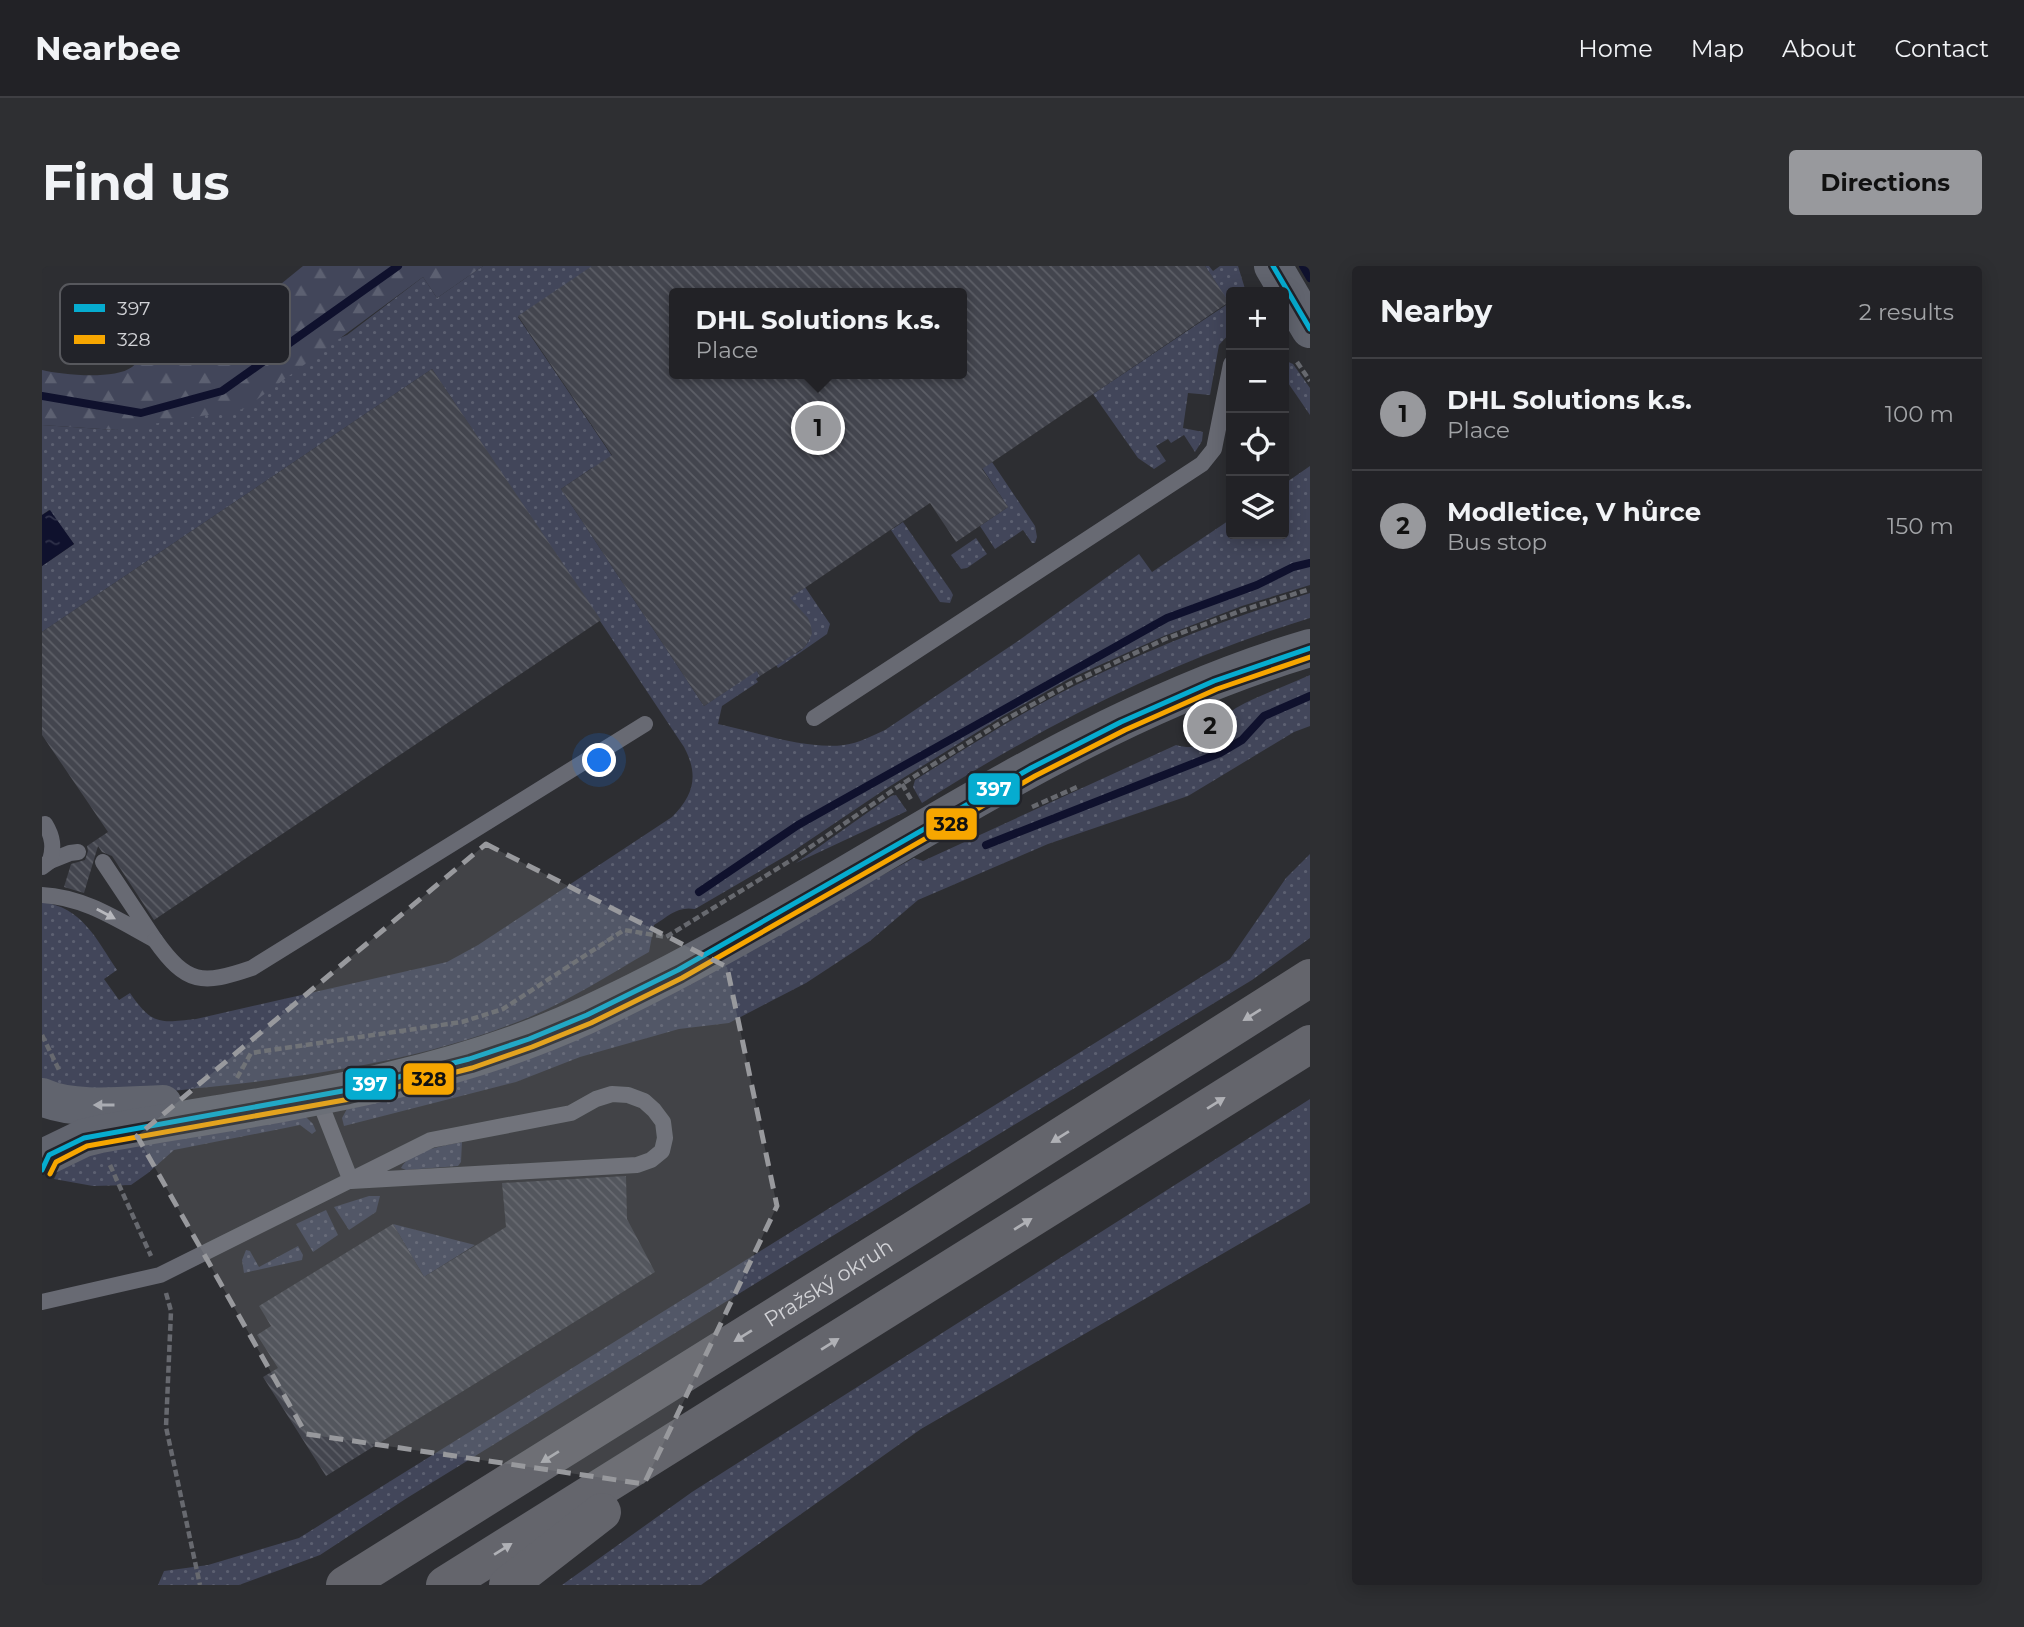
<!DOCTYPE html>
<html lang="en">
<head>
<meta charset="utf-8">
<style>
	body { margin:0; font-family:Montserrat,sans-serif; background:#2e2f32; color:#f1f3f6 }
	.controls { position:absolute; right:21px; top:21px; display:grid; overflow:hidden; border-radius:7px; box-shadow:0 4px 18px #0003 }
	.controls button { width:63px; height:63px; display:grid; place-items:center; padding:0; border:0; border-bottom:2px solid #3f3f43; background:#222226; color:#f1f3f6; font:35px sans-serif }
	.you { position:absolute; left:558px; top:495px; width:24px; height:24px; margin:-18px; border:5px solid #fff; border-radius:50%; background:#1a73e8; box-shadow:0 0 0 10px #1a73e833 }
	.badge { display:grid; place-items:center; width:46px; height:46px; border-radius:50%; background:#98999d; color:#111; font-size:23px; font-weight:700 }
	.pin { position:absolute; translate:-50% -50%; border:4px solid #fff; box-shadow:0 2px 7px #0006 }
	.popup { position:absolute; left:627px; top:22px; width:298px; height:91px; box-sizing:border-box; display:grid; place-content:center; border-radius:7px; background:#222226; filter:drop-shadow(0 2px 5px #0005); font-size:23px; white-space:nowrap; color:#a2a4a7 }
	.popup b { font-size:26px; color:#f1f3f6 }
	.popup::after { content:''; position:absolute; left:50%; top:100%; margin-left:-14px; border:14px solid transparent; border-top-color:#222226 }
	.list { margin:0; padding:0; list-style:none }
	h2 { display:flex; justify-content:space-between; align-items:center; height:91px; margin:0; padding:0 28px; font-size:30px }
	h2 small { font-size:23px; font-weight:400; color:#a2a4a7 }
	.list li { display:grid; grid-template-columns:46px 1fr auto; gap:21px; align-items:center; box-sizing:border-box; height:112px; padding:0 28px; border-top:2px solid #3f3f43 }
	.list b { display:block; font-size:26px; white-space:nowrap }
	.list p { margin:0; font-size:23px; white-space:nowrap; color:#a2a4a7 }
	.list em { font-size:23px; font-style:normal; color:#a2a4a7 }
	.icon { flex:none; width:38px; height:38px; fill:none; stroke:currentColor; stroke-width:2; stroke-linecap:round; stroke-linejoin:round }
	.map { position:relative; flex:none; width:1268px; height:1319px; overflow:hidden; border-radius:7px }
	header { display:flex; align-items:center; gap:42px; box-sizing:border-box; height:98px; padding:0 35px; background:#222226; border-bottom:2px solid #3f3f43 }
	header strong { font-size:33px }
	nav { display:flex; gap:38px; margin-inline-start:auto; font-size:24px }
	.intro { display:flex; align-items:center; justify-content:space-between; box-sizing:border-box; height:168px; padding:0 42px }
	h1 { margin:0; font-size:49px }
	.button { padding:18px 32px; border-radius:7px; background:#98999d; color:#111; font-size:24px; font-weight:700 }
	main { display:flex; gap:42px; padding:0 42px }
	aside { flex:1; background:#222226; border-radius:7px; box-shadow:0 4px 18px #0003 }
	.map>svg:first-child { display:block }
	.grass { fill:url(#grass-dots); fill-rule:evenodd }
	.forest { fill:url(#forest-firs) }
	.water { fill:url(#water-ripples) }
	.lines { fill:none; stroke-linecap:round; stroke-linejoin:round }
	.stream { stroke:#0f112d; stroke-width:8 }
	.building { fill:url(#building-back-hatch); fill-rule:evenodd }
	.path { stroke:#67696f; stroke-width:4.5; stroke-dasharray:7 3.5; stroke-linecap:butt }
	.lane { stroke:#686a73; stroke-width:16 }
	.secondary { stroke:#61646e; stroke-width:38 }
	.highway { stroke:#64656c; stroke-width:38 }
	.bus-1-casing { stroke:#222329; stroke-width:10 }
	.bus-2-casing { stroke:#222329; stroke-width:10 }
	.bus-1 { stroke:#06acd0; stroke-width:5 }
	.bus-2 { stroke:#f7a600; stroke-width:5 }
	.oneway { fill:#b7b8bd }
	.oneway2 { fill:#b0b1b6 }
	.oneway3 { fill:#aaacb2 }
	.marked { fill:#98999d; fill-opacity:0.2; stroke:#98999d; stroke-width:5; stroke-dasharray:14 9; stroke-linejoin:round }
	.labels { text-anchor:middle; stroke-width:5; stroke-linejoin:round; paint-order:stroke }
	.street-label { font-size:21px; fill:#d1d2d6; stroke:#222329 }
	.key { fill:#222329; stroke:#57585d; stroke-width:2 }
	.key-label { font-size:19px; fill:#d1d2d6 }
	.line-badge { stroke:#222329; stroke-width:2.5 }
	.badge-label { font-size:19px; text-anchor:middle; font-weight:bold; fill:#fff }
	.pale-badge-label { font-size:19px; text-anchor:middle; font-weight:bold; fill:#111 }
</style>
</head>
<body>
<header>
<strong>Nearbee</strong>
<nav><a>Home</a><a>Map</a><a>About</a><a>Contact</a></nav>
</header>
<div class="intro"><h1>Find us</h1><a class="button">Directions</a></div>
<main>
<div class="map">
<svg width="1268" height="1319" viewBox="0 0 1268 1319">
	<defs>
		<pattern id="grass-dots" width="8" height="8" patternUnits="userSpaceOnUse" patternTransform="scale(1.75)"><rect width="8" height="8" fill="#42465a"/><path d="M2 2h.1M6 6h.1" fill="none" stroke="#5c6071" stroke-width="1.8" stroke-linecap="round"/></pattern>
		<pattern id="forest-firs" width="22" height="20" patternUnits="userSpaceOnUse" patternTransform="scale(1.75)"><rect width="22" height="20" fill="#42465a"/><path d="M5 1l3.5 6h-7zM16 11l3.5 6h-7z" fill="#5c6071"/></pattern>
		<pattern id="water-ripples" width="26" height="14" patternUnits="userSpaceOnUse" patternTransform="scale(1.75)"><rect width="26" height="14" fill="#0f112d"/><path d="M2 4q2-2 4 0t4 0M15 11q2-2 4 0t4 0" fill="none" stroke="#31334b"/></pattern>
		<pattern id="building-back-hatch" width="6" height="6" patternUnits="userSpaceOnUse" patternTransform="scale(1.75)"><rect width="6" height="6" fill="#43454e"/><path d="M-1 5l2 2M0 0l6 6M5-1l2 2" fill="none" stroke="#5d5f67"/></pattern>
	</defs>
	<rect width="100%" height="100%" fill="#2d2e32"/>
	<g class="grass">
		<path d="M 441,0 L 551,0 L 476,51 L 691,369 L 763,321 L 788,358 L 785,368 L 736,402 L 721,379 L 705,389 L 718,410 L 714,413 L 716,416 L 680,440 L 676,458 C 714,466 764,484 802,479 C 817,477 830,470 843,464 L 976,375 L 1097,288 L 1110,306 L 1189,253 L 1189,268 L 1242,268 L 1242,218 L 1268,200 L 1268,319 L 1200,340 L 1122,370 L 1027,413 L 961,450 L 842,524 L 747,588 L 653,643 C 635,640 627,650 612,659 L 607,686 C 568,708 530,733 490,750 C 388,793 277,809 168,821 C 135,824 89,831 57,829 C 38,828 18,819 0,814 L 0,636 C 40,641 55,674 75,704 L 62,713 L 77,734 L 88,727 C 110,759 117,757 154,753 L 405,696 L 436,679 L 630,551 C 652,529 657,509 642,481 L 390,103 L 0,366 L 0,300 L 32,278 L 7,244 L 0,249 L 0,159 L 74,164 L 305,69 L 381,11 L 395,32 ZM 550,202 L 693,419 L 662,440 L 519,223 ZM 753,342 C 775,355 774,380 750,389 Z"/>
		<polygon points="1163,0 1167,0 1171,5 1178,0 1196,0 1204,26 1189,26 1189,66 1177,79 1168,129 1146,127 1141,162 1161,166 1160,175 1153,186 1142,169 1129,177 1126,173 1114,180 1124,195 1112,203 1096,192 1051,128 1187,37"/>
		<polygon points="1242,94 1251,98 1268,122 1268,149 1242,111"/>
		<polygon points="950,196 993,260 995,271 993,277 990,277 981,264 953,283 938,260 966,241 940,202"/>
		<polygon points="861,256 909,325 911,329 908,337 898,336 849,264"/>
		<polygon points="934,272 945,288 925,302 919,303 909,289"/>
		<path d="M 1268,327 L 1268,352 C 1129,395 1002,459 880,537 L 871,521 L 873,514 C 926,481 978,447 1034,419 C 1110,381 1187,352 1268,327 Z"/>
		<path d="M 1268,409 L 1268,460 L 1252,466 L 1146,530 L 1006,578 L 876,634 L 828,675 L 764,717 L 687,757 L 637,763 L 538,791 L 474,816 L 302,860 L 300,852 L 306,841 L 615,731 L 872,592 L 881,595 L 1134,479 C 1173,490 1173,454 1194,442 C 1217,429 1244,420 1268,409 Z"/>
		<polygon points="854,529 865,545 754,597 849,530"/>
		<polygon points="1268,588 1268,672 1210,714 888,910 365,1232 278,1289 197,1319 116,1319 122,1305 166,1299 257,1272 1188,693 1244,612"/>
		<polygon points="1268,833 1268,937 879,1163 659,1319 520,1319 650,1226"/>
		<polygon points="263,850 271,858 274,865 270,868 258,859 132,884 106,907 89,919 51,920 12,913 19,899 32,888"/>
		<path d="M 420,876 L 419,896 L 416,900 L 364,904 L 359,902 C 368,884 402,880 420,876 Z"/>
		<polygon points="327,930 338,930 334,946 307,964 292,941"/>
		<polygon points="284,944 296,969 271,986 254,958"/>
		<polygon points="351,958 433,979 382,1011"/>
		<polygon points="256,980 261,989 260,994 202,1007 200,994 204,984 208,985 217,1001"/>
	</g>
	<path class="forest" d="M 261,0 L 441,0 L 395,32 L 381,11 L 202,143 L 74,164 L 0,159 L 0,104 C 20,109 73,114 90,101 C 106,90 101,66 123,63 C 147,60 148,84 179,67 Z"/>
	<polygon class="water" points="8,244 32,278 0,300 0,249"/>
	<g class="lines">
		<g class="stream">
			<polyline points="1261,0 1268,12"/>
			<polyline points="0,130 99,147 180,125 356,0"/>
			<polyline points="944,579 1178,487 1200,474 1222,450 1268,430"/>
			<polyline points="657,626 756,559 1125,352 1215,319 1251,301 1268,297"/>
		</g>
	</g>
	<g class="building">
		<path d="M 550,0 L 1163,0 L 1187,36 L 940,203 L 966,241 L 914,276 L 888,237 L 748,332 L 766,352 L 769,360 L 770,368 L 763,381 L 718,410 L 715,405 L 662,440 L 519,223 L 570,189 L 476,50 ZM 633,27 L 920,27 L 920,108 L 633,108 Z"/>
		<polygon points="390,103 559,354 112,654 70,590 60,586 56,580 42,627 22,621 29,598 43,594 46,585 45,580 66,566 0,469 0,366"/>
		<polygon points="584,910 585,953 613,1006 284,1210 221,1111 236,1102 215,1069 229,1060 217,1040 351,958 382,1011 464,961 460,917"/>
	</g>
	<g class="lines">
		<g class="path">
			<polyline points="1255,96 1268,115"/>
			<polyline points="860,518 870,535"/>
			<polyline points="990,541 1035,521"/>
			<polyline points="0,769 17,804"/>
			<polyline points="195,812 209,787 420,756 461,743 582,664 624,671 751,593 860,518 961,455 1029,417 1123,373 1201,344 1268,323"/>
			<polyline points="68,899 109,990"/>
			<polyline points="124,1027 129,1045 124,1161 158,1319"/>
		</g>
		<g class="lane">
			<polyline points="772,452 1160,198 1172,183 1189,98"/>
			<polyline points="8,595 28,587 36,586"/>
			<path d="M 0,601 L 8,595 C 12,581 11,571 3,558"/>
			<path d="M 0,629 C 42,631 76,654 113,674 L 61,596"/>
			<path d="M 113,674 C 145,719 160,719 210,702 L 603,458"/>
			<polyline points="0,1036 118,1009 389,874 529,847 554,833 570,828 586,829 602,835 612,844 621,856 623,872 620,885 609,894 595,899 309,915 281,844 277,829"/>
		</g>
		<g class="secondary">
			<polyline points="1231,0 1268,63"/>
			<path d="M 0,831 C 32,846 86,839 121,838"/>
			<path d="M 7,889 L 42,872 L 58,868 C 222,839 392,820 545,749 C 791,636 1006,459 1268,382"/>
		</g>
		<g class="highway">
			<path id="s1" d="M 303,1319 L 873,963 L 1268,712"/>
			<polyline points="403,1319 1268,778"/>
			<polyline points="466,1319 560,1246"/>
		</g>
		<defs>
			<g id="bus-1">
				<polyline points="1231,0 1268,63"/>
				<polyline points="0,904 7,889 42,872 306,824 427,793 487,773 545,749 636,704 989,502 1079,456 1172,415 1268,382"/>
			</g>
			<polyline id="bus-2" points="8,908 14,896 45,880 308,833 430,802 490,781 549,757 640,712 993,510 1083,464 1175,423 1268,391"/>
		</defs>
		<use href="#bus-1" class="bus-1-casing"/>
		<use href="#bus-2" class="bus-2-casing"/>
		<use href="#bus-1" class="bus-1"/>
		<use href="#bus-2" class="bus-2"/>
	</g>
	<defs><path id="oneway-solid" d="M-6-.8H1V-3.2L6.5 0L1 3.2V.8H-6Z" transform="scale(1.75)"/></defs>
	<use class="oneway" href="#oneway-solid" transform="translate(64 648) rotate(28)"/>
	<g class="oneway2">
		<use href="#oneway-solid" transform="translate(1210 749) rotate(148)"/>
		<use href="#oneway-solid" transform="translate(1174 837) rotate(-32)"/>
		<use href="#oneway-solid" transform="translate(1018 871) rotate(148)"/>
		<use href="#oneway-solid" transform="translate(981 958) rotate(-32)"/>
		<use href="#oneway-solid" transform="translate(701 1070) rotate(148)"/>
		<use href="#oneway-solid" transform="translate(788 1078) rotate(-32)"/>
		<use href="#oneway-solid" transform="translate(508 1191) rotate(148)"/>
		<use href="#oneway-solid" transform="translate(461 1283) rotate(-32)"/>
	</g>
	<use class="oneway3" href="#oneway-solid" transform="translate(62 839) rotate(180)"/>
	<path class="marked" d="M 444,578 L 685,701 L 735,940 L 602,1218 L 264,1168 L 95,870 Z"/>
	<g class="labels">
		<g class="street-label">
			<text dy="7" stroke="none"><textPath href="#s1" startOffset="570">Pražský okruh</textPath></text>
		</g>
	</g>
	<rect x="18" y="18" width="230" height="80" rx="10" class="key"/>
	<rect x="32" y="38" width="31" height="8" fill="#06acd0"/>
	<rect x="32" y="69" width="31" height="9" fill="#f7a600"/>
	<g class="key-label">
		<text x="75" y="49">397</text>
		<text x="75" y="80">328</text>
	</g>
	<g class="line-badge">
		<rect x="925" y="506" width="54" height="34" rx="7" fill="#06acd0"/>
		<rect x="883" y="541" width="53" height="34" rx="7" fill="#f7a600"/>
		<rect x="360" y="796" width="53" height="34" rx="7" fill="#f7a600"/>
		<rect x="302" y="801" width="53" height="34" rx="7" fill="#06acd0"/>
	</g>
	<g class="badge-label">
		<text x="952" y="530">397</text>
		<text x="328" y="825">397</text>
	</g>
	<g class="pale-badge-label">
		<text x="909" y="565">328</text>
		<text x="387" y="820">328</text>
	</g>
</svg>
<div class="controls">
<button>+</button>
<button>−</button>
<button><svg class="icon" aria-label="locate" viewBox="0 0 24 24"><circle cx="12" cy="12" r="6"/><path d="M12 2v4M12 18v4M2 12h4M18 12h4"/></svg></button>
<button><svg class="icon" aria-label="layers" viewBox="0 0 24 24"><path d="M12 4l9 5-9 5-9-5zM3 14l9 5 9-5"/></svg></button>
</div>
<div class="you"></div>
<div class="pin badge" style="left:776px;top:162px">1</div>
<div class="popup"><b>DHL Solutions k.s.</b>Place</div>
<div class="pin badge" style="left:1168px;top:460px">2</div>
</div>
<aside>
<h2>Nearby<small>2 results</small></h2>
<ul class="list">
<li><span class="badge">1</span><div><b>DHL Solutions k.s.</b><p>Place</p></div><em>100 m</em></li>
<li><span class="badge">2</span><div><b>Modletice, V hůrce</b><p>Bus stop</p></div><em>150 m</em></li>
</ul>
</aside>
</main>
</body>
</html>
